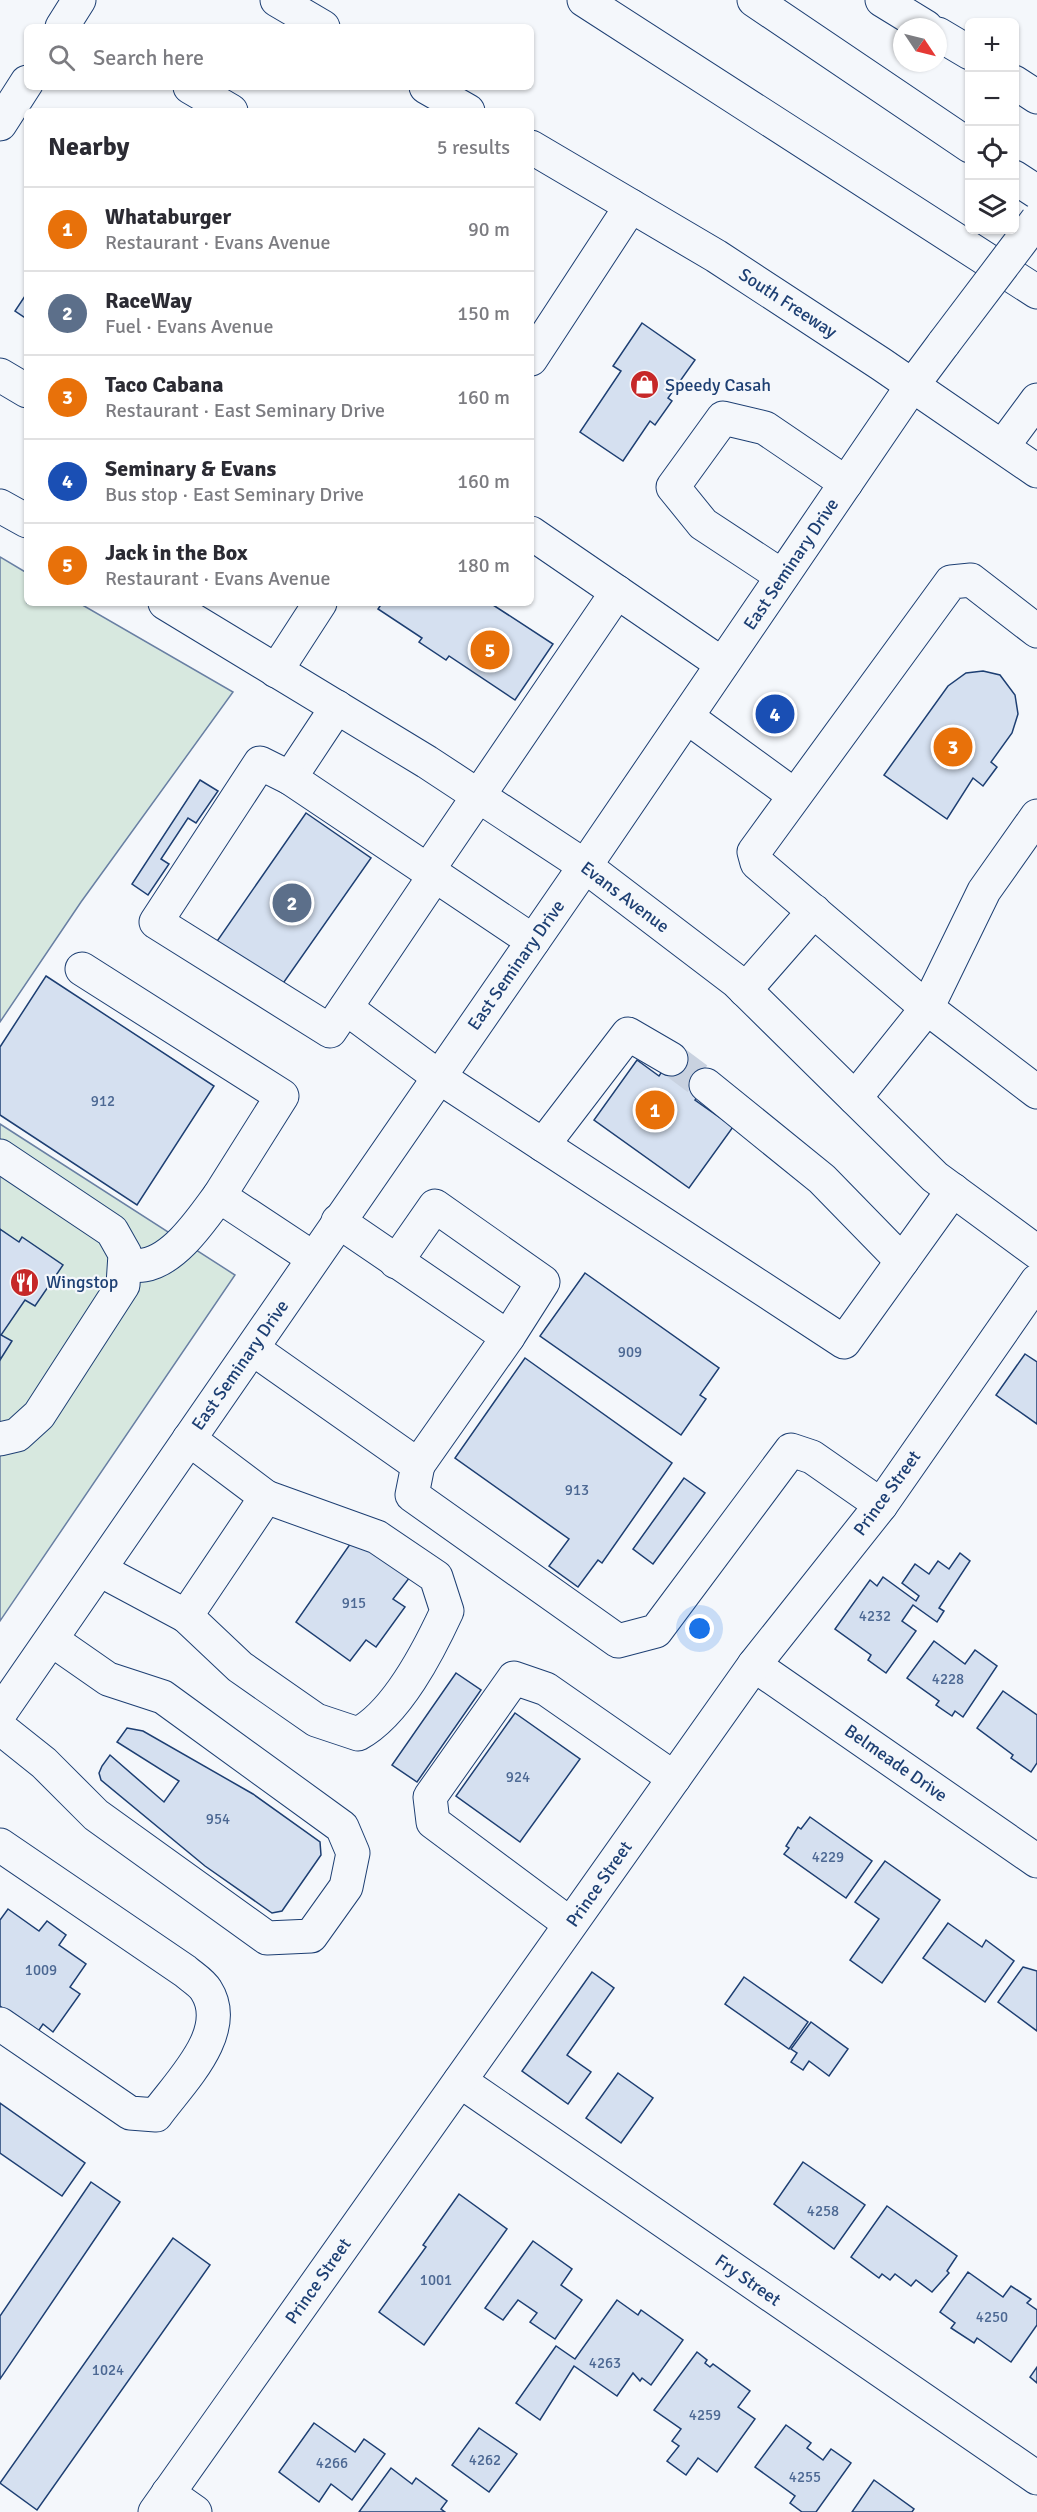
<!DOCTYPE html>
<html lang="en">
<head>
<meta charset="utf-8">
<style>
	body { margin:0; font-family:Signika,sans-serif; background:#f7f7f7; color:#2b2b33 }
	.controls { position:absolute; right:18px; top:18px; display:grid; overflow:hidden; border-radius:9px; box-shadow:0 2px 4px #0004 }
	.controls button { width:54px; height:54px; display:grid; place-items:center; padding:0; border:0; border-bottom:2px solid #e1e1e2; background:#fff; color:#2b2b33; font:30px sans-serif }
	.compass { position:absolute; left:893px; top:18px; width:54px; height:54px; border-radius:50%; background:#fff; box-shadow:0 2px 4px #0004; rotate:125deg }
	.you { position:absolute; left:700px; top:1629px; width:21px; height:21px; margin:-15px; border:4px solid #fff; border-radius:50%; background:#1a73e8; box-shadow:0 0 0 9px #1a73e833 }
	.badge { display:grid; place-items:center; width:39px; height:39px; border-radius:50%; background:#b45309; color:#fff; font-size:20px; font-weight:700 }
	.pin { position:absolute; translate:-50% -50%; border:3px solid #fff; box-shadow:0 2px 6px #0006 }
	.list { margin:0; padding:0; list-style:none }
	h2 { display:flex; justify-content:space-between; align-items:center; height:78px; margin:0; padding:0 24px; font-size:26px }
	h2 small { font-size:20px; font-weight:400; color:#7c7c81 }
	.list li { display:grid; grid-template-columns:39px 1fr auto; gap:18px; align-items:center; box-sizing:border-box; height:84px; padding:0 24px; border-top:2px solid #e1e1e2 }
	.list b { display:block; font-size:22px; white-space:nowrap }
	.list p { margin:0; font-size:20px; white-space:nowrap; color:#7c7c81 }
	.list em { font-size:20px; font-style:normal; color:#7c7c81 }
	.icon { flex:none; width:33px; height:33px; fill:none; stroke:currentColor; stroke-width:2; stroke-linecap:round; stroke-linejoin:round }
	.map { position:relative; flex:none; width:1037px; height:2512px; overflow:hidden }
	.search { position:absolute; background:#fff; box-shadow:0 2px 4px #0004; left:24px; top:24px; width:510px; height:66px; display:flex; align-items:center; gap:15px; box-sizing:border-box; padding:0 21px; border-radius:9px; color:#7c7c81; font-size:22px }
	.panel { position:absolute; background:#fff; box-shadow:0 2px 4px #0004; left:24px; top:108px; width:510px; height:498px; border-radius:9px }
	.map>svg:first-child { display:block }
	.green { fill:#d7e8df; stroke:#687fa3; stroke-width:1.5 }
	.building { fill:#d5e0f0; stroke:#1d3f73; stroke-width:1.5 }
	.lines { fill:none; stroke-linecap:round; stroke-linejoin:round }
	.minor-tunnel { stroke:#c9d2e0; stroke-width:33; stroke-dasharray:33 16; stroke-linecap:butt }
	.minor-casing { stroke:#1d3f73; stroke-width:35 }
	.major-casing { stroke:#1d3f73; stroke-width:35 }
	.highway-casing { stroke:#1d3f73; stroke-width:35 }
	.minor { stroke:#f4f7fb; stroke-width:33 }
	.major { stroke:#f4f7fb; stroke-width:33 }
	.highway { stroke:#f4f7fb; stroke-width:33 }
	.major-bridge-casing { stroke:#1d3f73; stroke-width:35; stroke-linecap:butt }
	.major-bridge { stroke:#f4f7fb; stroke-width:33 }
	.labels { text-anchor:middle; stroke-width:4.5; stroke-linejoin:round; paint-order:stroke }
	.number-label { font-size:15px; fill:#4b6792 }
	.street-label { font-size:18px; fill:#1d3f73; stroke:#f4f7fb }
	.poi-label { font-size:18px; fill:#1d3f73; stroke:#f4f7fb; text-anchor:start }
</style>
</head>
<body>
<div class="map">
<svg width="1037" height="2512" viewBox="0 0 1037 2512">
	<rect width="100%" height="100%" fill="#f4f7fb"/>
	<g class="green">
		<polygon points="0,557 27,573 27,603 79,603 233,692 81,902 0,1022"/>
		<polygon points="0,1124 235,1275 0,1621"/>
	</g>
	<g class="building">
		<polygon points="27,293 27,319 15,311"/>
		<polygon points="642,323 695,360 668,398 672,401 655,425 650,421 623,461 580,432 621,371 613,366"/>
		<polygon points="382,603 490,603 553,644 515,700 449,656 446,660 419,642 422,638 378,609"/>
		<polygon points="983,671 1000,675 1015,695 1018,714 1012,733 991,762 997,767 983,786 973,778 947,819 884,775 948,686 966,673"/>
		<polygon points="200,780 218,791 196,823 188,818 161,859 169,864 148,895 132,884"/>
		<polygon points="306,813 371,858 277,992 213,947"/>
		<polygon points="46,976 214,1086 137,1205 0,1115 0,1047"/>
		<polygon points="676,1051 712,1076 695,1100 733,1127 689,1188 594,1120 637,1060 659,1076"/>
		<polygon points="0,1229 19,1242 22,1237 63,1265 35,1306 25,1300 1,1335 12,1341 0,1360"/>
		<polygon points="585,1273 719,1368 700,1395 706,1399 681,1435 540,1336"/>
		<polygon points="1025,1354 1037,1362 1037,1424 996,1395"/>
		<polygon points="525,1358 672,1463 602,1563 598,1560 578,1587 549,1566 569,1539 455,1458"/>
		<polygon points="684,1478 705,1493 653,1564 633,1549"/>
		<polygon points="355,1537 410,1577 393,1599 405,1607 376,1647 366,1640 350,1661 296,1622"/>
		<polygon points="960,1553 970,1561 939,1608 944,1611 937,1622 913,1605 902,1621 916,1631 886,1673 868,1660 871,1655 835,1629 870,1580 877,1586 883,1577 916,1601 919,1596 902,1583 915,1564 929,1574 938,1561 949,1569"/>
		<polygon points="934,1641 965,1664 975,1650 997,1666 963,1717 955,1711 952,1716 936,1705 939,1701 907,1678"/>
		<polygon points="456,1673 481,1690 417,1782 392,1765"/>
		<polygon points="1003,1691 1037,1715 1037,1763 1031,1772 1011,1758 1013,1755 977,1728"/>
		<polygon points="515,1713 580,1759 520,1842 456,1796"/>
		<polygon points="127,1728 143,1731 253,1794 320,1842 321,1855 282,1911 272,1913 205,1866 101,1780 99,1773 102,1766 110,1755 164,1802 179,1781 117,1742"/>
		<polygon points="810,1817 872,1861 846,1898 784,1854 789,1848 786,1846 798,1827 801,1829"/>
		<polygon points="885,1861 940,1900 882,1983 850,1960 879,1919 855,1902"/>
		<polygon points="8,1909 39,1931 47,1921 66,1935 59,1945 86,1964 70,1987 80,1994 53,2032 43,2024 37,2033 0,2006 0,1920"/>
		<polygon points="948,1923 982,1947 986,1940 1014,1961 985,2002 923,1958"/>
		<polygon points="1023,1967 1037,1971 1037,2031 998,2002"/>
		<polygon points="592,1972 614,1988 567,2055 591,2072 568,2104 522,2071"/>
		<polygon points="744,1977 808,2022 789,2049 725,2004"/>
		<polygon points="811,2022 848,2049 829,2076 809,2061 803,2070 791,2062 797,2053 791,2049"/>
		<polygon points="618,2073 653,2098 621,2143 586,2118"/>
		<polygon points="0,2103 85,2163 62,2196 0,2153"/>
		<polygon points="803,2162 865,2205 834,2249 774,2204"/>
		<polygon points="91,2182 120,2202 0,2379 0,2316"/>
		<polygon points="459,2194 507,2229 424,2345 379,2312 426,2247 423,2245"/>
		<polygon points="887,2206 957,2256 947,2271 949,2273 932,2292 916,2280 911,2286 895,2274 890,2280 882,2274 879,2278 851,2257"/>
		<polygon points="173,2238 210,2265 37,2510 0,2483"/>
		<polygon points="533,2241 572,2269 561,2285 582,2300 555,2339 530,2322 537,2313 518,2300 503,2320 485,2308"/>
		<polygon points="968,2272 1003,2297 1011,2286 1031,2299 1027,2303 1037,2310 1037,2325 1011,2362 977,2338 974,2343 951,2328 955,2323 940,2312"/>
		<polygon points="617,2300 638,2315 641,2310 683,2340 651,2385 642,2378 640,2381 633,2373 617,2396 574,2366 540,2420 516,2403 556,2346 575,2359"/>
		<polygon points="697,2352 707,2360 705,2363 710,2367 713,2364 750,2391 738,2407 755,2419 717,2472 698,2458 686,2475 667,2461 679,2446 672,2441 681,2429 654,2410"/>
		<polygon points="1037,2367 1037,2383 1030,2377"/>
		<polygon points="314,2423 355,2452 364,2439 385,2454 352,2500 331,2484 319,2502 279,2472"/>
		<polygon points="786,2425 811,2443 807,2448 823,2460 831,2449 851,2463 816,2512 802,2512 790,2503 795,2496 755,2467"/>
		<polygon points="479,2428 517,2454 489,2492 452,2465"/>
		<polygon points="391,2468 412,2484 416,2478 447,2501 441,2509 445,2512 359,2512"/>
		<polygon points="874,2480 914,2509 912,2512 852,2512"/>
	</g>
	<g class="lines">
		<polyline class="minor-tunnel" points="671,1059 706,1085"/>
		<defs>
			<g id="minor">
				<polyline points="62,27 79,0"/>
				<polyline points="190,87 231,111"/>
				<polyline points="0,124 27,82"/>
				<polyline points="531,359 631,206"/>
				<polyline points="0,375 27,391"/>
				<polyline points="0,506 27,521"/>
				<polyline points="531,533 722,664"/>
				<polyline points="782,576 703,524 673,487 723,418 765,428 846,483"/>
				<polyline points="165,603 427,762 585,866 736,981 935,1177 1037,1252"/>
				<polyline points="1037,631 971,580 951,582 754,852 757,863 927,1008 1037,1092"/>
				<polyline points="276,671 320,603"/>
				<polyline points="337,707 290,778 533,941"/>
				<polyline points="687,717 794,795"/>
				<polyline points="290,778 260,763 156,922 330,1031 435,875"/>
				<polyline points="428,870 617,592"/>
				<polyline points="82,969 282,1096 219,1196 313,1258"/>
				<polyline points="745,990 814,911"/>
				<polyline points="346,1008 439,1077 844,1342 953,1190"/>
				<polyline points="706,1085 822,1179 902,1261"/>
				<polyline points="855,1098 927,1008 984,891 1037,816"/>
				<polyline points="543,1145 628,1034 671,1059"/>
				<polyline points="0,1156 112,1231 125,1254 123,1285 39,1415 17,1435 0,1439"/>
				<polyline points="338,1221 508,1337 418,1465"/>
				<polyline points="396,1262 435,1206 543,1282 508,1337"/>
				<path d="M 125,1264 C 130,1265 138,1266 144,1265 C 175,1260 202,1219 219,1196"/>
				<polyline points="253,1349 418,1465 412,1495 618,1641 656,1631 791,1450 812,1457 881,1505"/>
				<polyline points="100,1570 186,1616 266,1497 189,1439"/>
				<path d="M 186,1616 L 240,1667 L 316,1720 L 358,1734 C 397,1713 429,1650 447,1611 L 436,1577 L 377,1537 L 266,1497"/>
				<polyline points="754,1665 1037,1861"/>
				<polyline points="0,1728 44,1763 96,1815 267,1938 311,1936 346,1887 353,1853 342,1827 163,1697 108,1679 52,1640"/>
				<path d="M 0,1845 L 185,1971 C 192,1977 202,1983 206,1990 C 233,2032 179,2083 156,2115 L 130,2113 L 0,2024"/>
				<polyline points="570,1924 433,1822 430,1797 514,1678 546,1689 674,1778"/>
				<polyline points="460,2081 1037,2478"/>
				<polyline points="168,2493 195,2512"/>
				<polyline points="155,2512 754,1665 881,1505 1037,1281"/>
			</g>
			<g id="major">
				<polyline points="277,0 323,27"/>
				<polyline points="426,87 468,111"/>
				<polyline points="531,147 716,256 881,364 1037,471"/>
				<polyline points="1003,446 1037,400"/>
				<polyline points="0,1713 585,866 912,386 944,343"/>
			</g>
			<g id="highway">
				<polyline points="584,0 1037,292"/>
				<polyline points="754,0 970,146"/>
				<polyline points="882,0 926,27"/>
				<polyline points="938,34 970,53"/>
				<polyline points="1014,82 1037,97"/>
				<polyline points="1014,177 1037,192"/>
			</g>
		</defs>
		<use href="#minor" class="minor-casing"/>
		<use href="#major" class="major-casing"/>
		<use href="#highway" class="highway-casing"/>
		<use href="#minor" class="minor"/>
		<use href="#major" class="major"/>
		<use href="#highway" class="highway"/>
		<defs>
			<polyline id="major-bridge" points="944,343 1037,220"/>
		</defs>
		<use href="#major-bridge" class="major-bridge-casing"/>
		<use href="#major-bridge" class="major-bridge"/>
	</g>
	<defs>
		<symbol id="shop-disc" viewBox="-11 -11 22 22"><circle r="9.5" fill="#c62828" stroke="#f4f7fb"/><path d="M-5-2.5h2.3a2.7 3.5 0 0 1 5.4 0H5L5.5 6h-11ZM-1.5-2.5h3a1.5 2.3 0 0 0-3 0Z" fill="#fff"/></symbol>
		<symbol id="restaurant-disc" viewBox="-11 -11 22 22"><circle r="9.5" fill="#c62828" stroke="#f4f7fb"/><path d="M-5-6h1v4h1v-4h1v4h1v-4h1v5L-1.5 .5V6h-2V.5L-5-1ZM5-6V6H3V1.5H1.5Q1.5-4 5-6Z" fill="#fff"/></symbol>
	</defs>
	<g fill-rule="evenodd">
		<use href="#shop-disc" x="628" y="368" width="33" height="33"/>
		<use href="#restaurant-disc" x="8" y="1266" width="33" height="33"/>
	</g>
	<g class="labels">
		<g class="number-label">
			<text x="103" y="1106">912</text>
			<text x="630" y="1357">909</text>
			<text x="577" y="1495">913</text>
			<text x="354" y="1608">915</text>
			<text x="875" y="1621">4232</text>
			<text x="948" y="1684">4228</text>
			<text x="518" y="1782">924</text>
			<text x="218" y="1824">954</text>
			<text x="828" y="1862">4229</text>
			<text x="41" y="1975">1009</text>
			<text x="823" y="2216">4258</text>
			<text x="436" y="2285">1001</text>
			<text x="992" y="2322">4250</text>
			<text x="605" y="2368">4263</text>
			<text x="108" y="2375">1024</text>
			<text x="705" y="2420">4259</text>
			<text x="485" y="2465">4262</text>
			<text x="332" y="2468">4266</text>
			<text x="805" y="2482">4255</text>
		</g>
		<g class="street-label">
			<text transform="translate(788 303) rotate(33)" y="6">South Freeway</text>
			<text transform="translate(791 564) rotate(-56)" y="6">East Seminary Drive</text>
			<text transform="translate(625 897) rotate(37)" y="6">Evans Avenue</text>
			<text transform="translate(516 965) rotate(-55)" y="6">East Seminary Drive</text>
			<text transform="translate(240 1365) rotate(-55)" y="6">East Seminary Drive</text>
			<text transform="translate(887 1493) rotate(-54)" y="6">Prince Street</text>
			<text transform="translate(896 1763) rotate(35)" y="6">Belmeade Drive</text>
			<text transform="translate(599 1884) rotate(-55)" y="6">Prince Street</text>
			<text transform="translate(748 2280) rotate(35)" y="6">Fry Street</text>
			<text transform="translate(318 2281) rotate(-55)" y="6">Prince Street</text>
		</g>
		<g class="poi-label">
			<text x="665" y="391">Speedy Casah</text>
			<text x="46" y="1288">Wingstop</text>
		</g>
	</g>
</svg>
<div class="controls">
<button>+</button>
<button>−</button>
<button><svg class="icon" aria-label="locate" viewBox="0 0 24 24"><circle cx="12" cy="12" r="6"/><path d="M12 2v4M12 18v4M2 12h4M18 12h4"/></svg></button>
<button><svg class="icon" aria-label="layers" viewBox="0 0 24 24"><path d="M12 4l9 5-9 5-9-5zM3 14l9 5 9-5"/></svg></button>
</div>
<svg class="compass" viewBox="-18 -18 36 36"><path d="M0-13l5 13h-10z" fill="#e53935"/><path d="M0 13l5-13h-10z" fill="#7c7c81"/></svg>
<div class="you"></div>
<div class="pin badge" style="left:655px;top:1110px;background:#e8710a">1</div>
<div class="pin badge" style="left:292px;top:903px;background:#5c6f8a">2</div>
<div class="pin badge" style="left:953px;top:747px;background:#e8710a">3</div>
<div class="pin badge" style="left:775px;top:714px;background:#1a4fb4">4</div>
<div class="pin badge" style="left:490px;top:650px;background:#e8710a">5</div>
<div class="search"><svg class="icon" aria-label="search" viewBox="0 0 24 24"><circle cx="10" cy="10" r="6"/><path d="M15 15l6 6"/></svg>Search here</div>
<section class="panel">
<h2>Nearby<small>5 results</small></h2>
<ul class="list">
<li><span class="badge" style="background:#e8710a">1</span><div><b>Whataburger</b><p>Restaurant · Evans Avenue</p></div><em>90 m</em></li>
<li><span class="badge" style="background:#5c6f8a">2</span><div><b>RaceWay</b><p>Fuel · Evans Avenue</p></div><em>150 m</em></li>
<li><span class="badge" style="background:#e8710a">3</span><div><b>Taco Cabana</b><p>Restaurant · East Seminary Drive</p></div><em>160 m</em></li>
<li><span class="badge" style="background:#1a4fb4">4</span><div><b>Seminary &amp; Evans</b><p>Bus stop · East Seminary Drive</p></div><em>160 m</em></li>
<li><span class="badge" style="background:#e8710a">5</span><div><b>Jack in the Box</b><p>Restaurant · Evans Avenue</p></div><em>180 m</em></li>
</ul>
</section>
</div>
</body>
</html>
